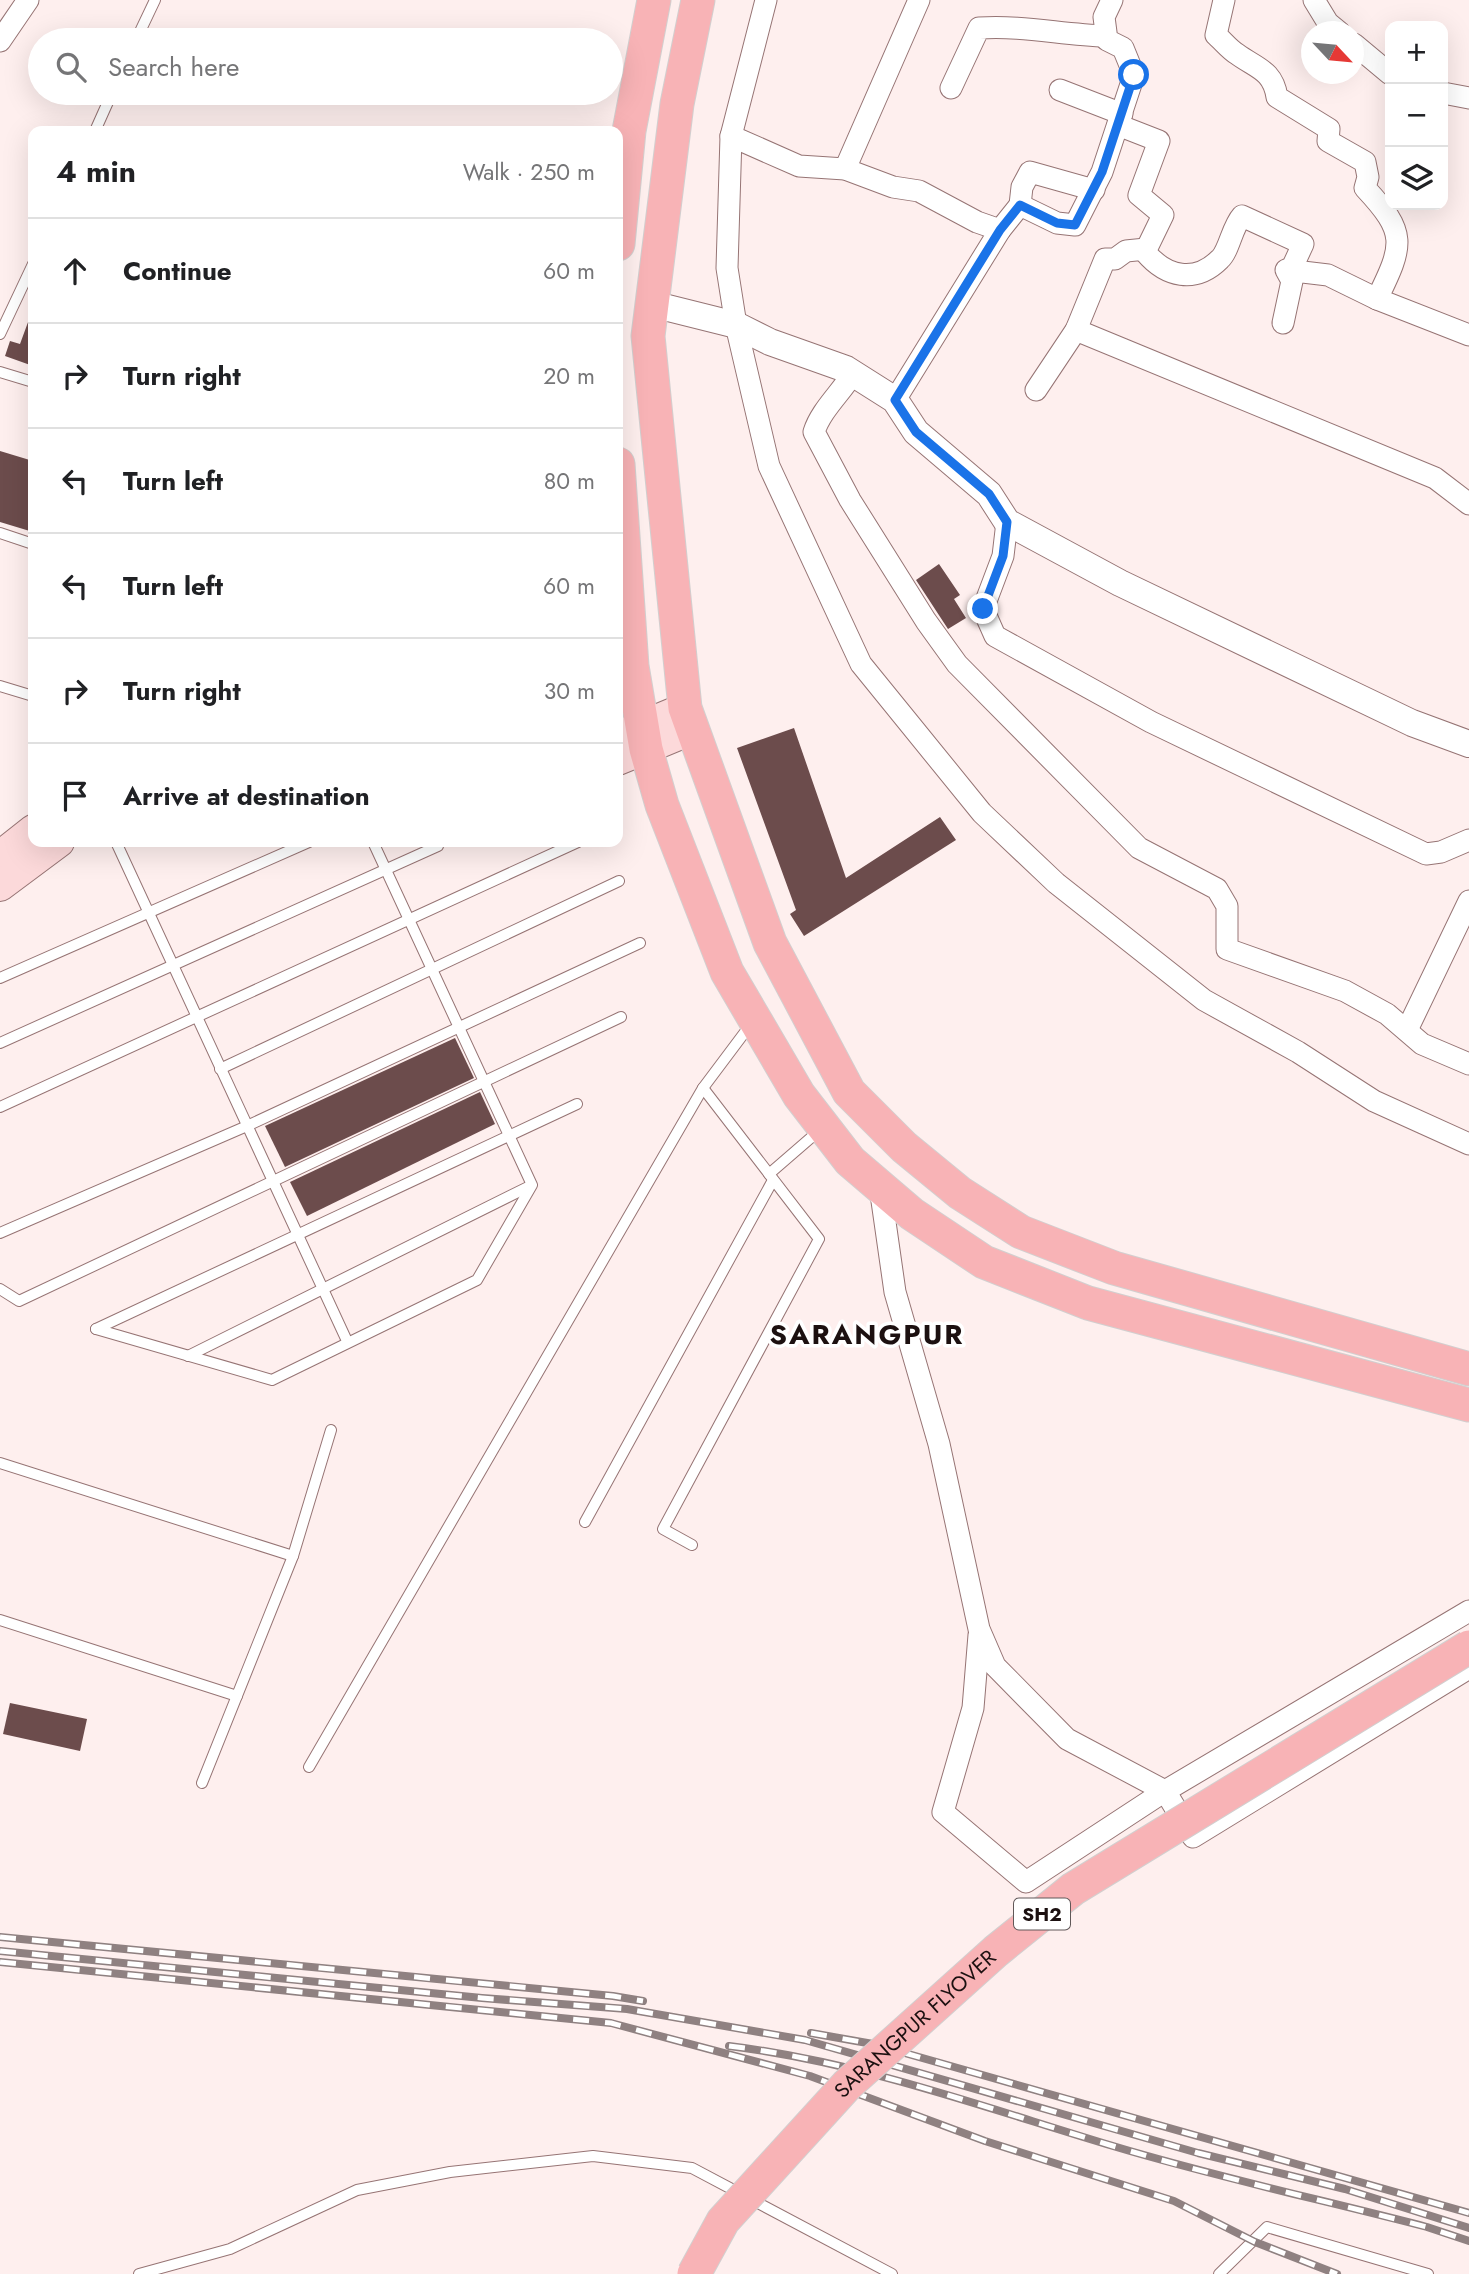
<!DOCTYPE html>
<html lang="en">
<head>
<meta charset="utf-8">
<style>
	body { margin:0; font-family:Jost,sans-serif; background:#f6f6f6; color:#202124 }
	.controls { position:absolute; right:21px; top:21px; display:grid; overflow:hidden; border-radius:14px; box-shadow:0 7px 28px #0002 }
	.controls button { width:63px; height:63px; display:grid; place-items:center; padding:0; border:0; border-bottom:2px solid #e0e0e0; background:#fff; color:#202124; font:35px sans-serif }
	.compass { position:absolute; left:1301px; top:21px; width:63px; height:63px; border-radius:50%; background:#fff; box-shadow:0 7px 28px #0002; rotate:116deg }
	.stop { position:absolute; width:21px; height:21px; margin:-16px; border:5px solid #1a73e8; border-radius:50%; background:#fff }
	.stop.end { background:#1a73e8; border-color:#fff; box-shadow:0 2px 7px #0008 }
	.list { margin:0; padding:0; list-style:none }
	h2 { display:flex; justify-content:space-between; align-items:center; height:91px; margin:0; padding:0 28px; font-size:30px }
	h2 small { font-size:23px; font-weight:400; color:#757577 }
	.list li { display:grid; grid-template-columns:46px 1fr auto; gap:21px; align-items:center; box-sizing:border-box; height:105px; padding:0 28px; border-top:2px solid #e0e0e0 }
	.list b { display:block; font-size:26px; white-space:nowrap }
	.list em { font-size:23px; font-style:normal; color:#757577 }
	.icon { flex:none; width:38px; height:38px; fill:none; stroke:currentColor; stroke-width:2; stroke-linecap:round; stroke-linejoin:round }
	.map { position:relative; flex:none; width:1469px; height:2274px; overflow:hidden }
	.search { position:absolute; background:#fff; box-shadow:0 7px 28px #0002; left:28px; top:28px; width:595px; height:77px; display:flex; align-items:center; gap:18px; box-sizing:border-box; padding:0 24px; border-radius:38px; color:#757577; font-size:26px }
	.panel { position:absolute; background:#fff; box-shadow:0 7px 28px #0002; left:28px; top:126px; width:595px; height:721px; border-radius:14px }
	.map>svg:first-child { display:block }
	.building { fill:#6c4c4c }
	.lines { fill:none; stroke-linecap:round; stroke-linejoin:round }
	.service-casing { stroke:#967474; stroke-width:12 }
	.minor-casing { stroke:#967474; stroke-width:23 }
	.tertiary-casing { stroke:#967474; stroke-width:28 }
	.secondary-casing { stroke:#967474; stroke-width:32 }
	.primary-casing { stroke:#d2cfcf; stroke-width:35 }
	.service { stroke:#fff; stroke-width:10 }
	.minor { stroke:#fff; stroke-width:21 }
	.tertiary { stroke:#fff; stroke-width:26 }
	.secondary { stroke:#fcd9da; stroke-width:30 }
	.primary { stroke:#f8b3b6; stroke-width:33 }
	.rail-casing { stroke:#8f8181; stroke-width:8 }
	.rail { stroke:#fff; stroke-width:5; stroke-dasharray:16; stroke-linecap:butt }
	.primary-bridge-casing { stroke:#d2cfcf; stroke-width:35; stroke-linecap:butt }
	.primary-bridge { stroke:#f8b3b6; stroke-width:33 }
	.route { stroke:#1a73e8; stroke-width:9 }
	.labels { text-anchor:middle; stroke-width:7; stroke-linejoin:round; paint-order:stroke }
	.shield { fill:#fff; stroke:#605858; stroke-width:2 }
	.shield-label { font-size:19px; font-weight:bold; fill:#1c1010 }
	.street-label { font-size:21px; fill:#1c1010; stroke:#fff }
	.district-label { font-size:28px; font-weight:bold; letter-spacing:2px; fill:#1c1010; stroke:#fff }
</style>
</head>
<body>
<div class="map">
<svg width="1469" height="2274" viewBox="0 0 1469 2274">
	<rect width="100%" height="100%" fill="#feefee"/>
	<g class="building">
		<polygon points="31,314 33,314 33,366 5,356 10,341 20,344"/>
		<polygon points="0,451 33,461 33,532 0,522"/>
		<polygon points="939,564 960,595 954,599 966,618 948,629 916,580"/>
		<polygon points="794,728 846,878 940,817 956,840 804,936 790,914 796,910 737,748"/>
		<polygon points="455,1038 474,1078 285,1167 265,1126"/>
		<polygon points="480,1092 495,1124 307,1216 290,1182"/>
		<polygon points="10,1703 87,1719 80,1751 3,1734"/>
	</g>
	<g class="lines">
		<defs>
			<g id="service">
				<polyline points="136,40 155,0"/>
				<polyline points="95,131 112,93"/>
				<polyline points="0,334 33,264"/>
				<polyline points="0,372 33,382"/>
				<polyline points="0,533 33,544"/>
				<polyline points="0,686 33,696"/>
				<polyline points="116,842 347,1341"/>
				<polyline points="0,978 309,842"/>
				<polyline points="0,1043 438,846"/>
				<polyline points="220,1069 619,881"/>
				<polyline points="0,1107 578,842"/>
				<polyline points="769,1174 821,1129"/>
				<polyline points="0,1233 247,1126 640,943"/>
				<polyline points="0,1289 19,1301 621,1017"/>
				<polyline points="96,1329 272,1380 477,1280 532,1185 373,842"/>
				<polyline points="96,1329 577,1104"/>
				<polyline points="188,1356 530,1186"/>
				<polyline points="0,1463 293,1556"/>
				<polyline points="585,1522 773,1180"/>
				<polyline points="692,1545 663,1529 819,1239 703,1088"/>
				<polyline points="0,1620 237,1696"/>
				<polyline points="309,1767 703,1088 751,1024"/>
				<polyline points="202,1783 293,1556 331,1430"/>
				<polyline points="139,2274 230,2249 357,2190 450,2172 593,2156 692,2168 892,2274"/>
				<polyline points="1219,2274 1267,2227 1428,2274"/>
			</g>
			<g id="minor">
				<polyline points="766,0 731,136 727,268 736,325 769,466 861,664 982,813 1056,883 1204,1000 1298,1052 1374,1101 1469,1144"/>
				<path d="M 1224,0 L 1216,35 C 1223,41 1229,49 1237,54 C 1256,68 1273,70 1277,97 L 1329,129 L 1328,141 L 1365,162 L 1368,177 L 1365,188 C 1407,233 1404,244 1377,299 L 1469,335"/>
				<polyline points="1314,0 1328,23 1339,32"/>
				<polyline points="0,41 28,0"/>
				<polyline points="1354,44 1390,74"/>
				<path d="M 951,88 L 979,28 C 1023,25 1063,35 1106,36"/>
				<polyline points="1060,90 1122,114"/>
				<polyline points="1443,93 1469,98"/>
				<path d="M 1118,125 L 1159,141 L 1139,195 L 1163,215 L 1145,252 C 1166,277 1195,284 1220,259 C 1229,251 1232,227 1242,216 L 1303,244 L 1291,270"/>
				<polyline points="731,136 799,166 845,169 893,187 919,191 977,222 1000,230 1020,205 1057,223 1075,225 1102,172 1134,75 1123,48 1107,40 1104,17 1112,0"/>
				<polyline points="845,169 919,0"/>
				<polyline points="1020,205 1022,187 1030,172 1094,190"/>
				<polyline points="1283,323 1292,281 1286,270 1328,275 1377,299"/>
				<polyline points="1076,330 1435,478 1469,504"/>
				<path d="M 853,373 C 841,393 821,410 814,432 L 850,500 L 926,621 L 957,664 L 1139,848 L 1217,889 L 1227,906 L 1227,949 L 1345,991 L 1387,1014 L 1422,1044 L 1469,1064"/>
				<polyline points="1036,390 1076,330 1105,259 1115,259 1126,251 1146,249"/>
				<polyline points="895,400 1000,230"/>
				<polyline points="1007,522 1003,556 983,609 995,636 1151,722 1426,854 1441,852 1469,840"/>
				<polyline points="1407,1030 1469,901"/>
				<polyline points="880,1187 895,1292 939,1444 979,1629 995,1666 1067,1739 1165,1791 1193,1837 1469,1668"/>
				<polyline points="979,1635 973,1708 943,1812 1026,1882 1165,1791 1469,1611"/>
			</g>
			<polyline id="tertiary" points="652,304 736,325 770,342 846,369 895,400 916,432 989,494 1007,522 1120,583 1412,723 1469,744"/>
			<g id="secondary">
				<polyline points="618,736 685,708"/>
				<polyline points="618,760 693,729"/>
				<polyline points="0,856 33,830"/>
				<polyline points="0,886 59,842"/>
			</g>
			<g id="primary">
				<polyline points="698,0 677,104 648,336 685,708 770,943 849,1092 904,1147 960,1193 1021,1232 1114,1268 1469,1369"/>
				<polyline points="618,244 629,131 654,0"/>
				<polyline points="618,464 632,666 646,749 662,805 727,972 799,1095 850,1161 912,1214 984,1262 1088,1303 1469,1405"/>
			</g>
		</defs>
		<use href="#service" class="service-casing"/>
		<use href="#minor" class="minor-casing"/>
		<use href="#tertiary" class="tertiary-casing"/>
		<use href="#secondary" class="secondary-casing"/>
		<use href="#primary" class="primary-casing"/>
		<use href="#service" class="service"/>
		<use href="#minor" class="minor"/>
		<use href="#tertiary" class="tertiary"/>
		<use href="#secondary" class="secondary"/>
		<use href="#primary" class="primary"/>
		<defs>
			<g id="rail">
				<polyline points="0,1937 613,1996 643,2001"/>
				<polyline points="0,1951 482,1998 627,2009 805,2040 1198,2153 1345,2189 1469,2228"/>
				<polyline points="0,1962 611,2023 810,2076 985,2141 1174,2201 1255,2242 1337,2274"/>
				<polyline points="811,2033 873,2044 1469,2213"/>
				<path d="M 729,2046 C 861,2062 986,2108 1113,2146 C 1216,2177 1323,2200 1427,2227 L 1469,2241"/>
			</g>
		</defs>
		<use href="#rail" class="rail-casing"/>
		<use href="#rail" class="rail"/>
		<defs>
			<g id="primary-bridge">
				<path id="s1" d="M 694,2274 L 723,2221 L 847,2085 L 996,1951 L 1073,1889 L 1469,1647"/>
			</g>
		</defs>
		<use href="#primary-bridge" class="primary-bridge-casing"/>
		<use href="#primary-bridge" class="primary-bridge"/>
	</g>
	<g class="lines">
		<polyline class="route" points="983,609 1003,556 1007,522 989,494 916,432 895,400 1000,230 1020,205 1057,223 1075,225 1102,172 1134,75"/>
	</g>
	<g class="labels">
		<rect class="shield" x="1014" y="1898.5" width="56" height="31" rx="5"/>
		<g class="shield-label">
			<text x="1042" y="1921">SH2</text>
		</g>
		<g class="street-label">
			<text dy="7" stroke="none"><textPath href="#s1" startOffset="336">SARANGPUR FLYOVER</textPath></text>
		</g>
		<g class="district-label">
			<text x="867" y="1344">SARANGPUR</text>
		</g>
	</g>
</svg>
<div class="controls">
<button>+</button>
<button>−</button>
<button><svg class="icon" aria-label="layers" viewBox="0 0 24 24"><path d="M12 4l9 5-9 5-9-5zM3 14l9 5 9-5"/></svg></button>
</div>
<svg class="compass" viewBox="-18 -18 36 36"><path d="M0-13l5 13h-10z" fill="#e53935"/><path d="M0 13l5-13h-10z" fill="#757577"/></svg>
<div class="stop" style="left:1134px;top:75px"></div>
<div class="stop end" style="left:983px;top:609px"></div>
<div class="search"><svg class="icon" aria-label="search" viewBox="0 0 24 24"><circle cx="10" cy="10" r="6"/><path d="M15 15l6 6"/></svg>Search here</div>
<section class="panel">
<h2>4 min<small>Walk · 250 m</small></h2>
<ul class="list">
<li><svg class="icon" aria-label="ahead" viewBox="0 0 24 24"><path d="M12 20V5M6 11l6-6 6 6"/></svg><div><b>Continue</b></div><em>60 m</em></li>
<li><svg class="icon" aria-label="right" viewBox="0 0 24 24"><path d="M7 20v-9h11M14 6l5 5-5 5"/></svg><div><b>Turn right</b></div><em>20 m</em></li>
<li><svg class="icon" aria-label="left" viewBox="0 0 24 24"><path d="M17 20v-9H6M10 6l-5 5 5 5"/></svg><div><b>Turn left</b></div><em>80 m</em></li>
<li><svg class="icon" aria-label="left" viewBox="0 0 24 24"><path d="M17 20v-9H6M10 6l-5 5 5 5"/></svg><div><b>Turn left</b></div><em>60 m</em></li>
<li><svg class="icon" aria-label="right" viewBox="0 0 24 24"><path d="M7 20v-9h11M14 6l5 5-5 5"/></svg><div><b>Turn right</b></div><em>30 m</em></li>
<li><svg class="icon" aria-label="arrive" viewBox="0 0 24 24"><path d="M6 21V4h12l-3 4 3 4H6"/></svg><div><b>Arrive at destination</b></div></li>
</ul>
</section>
</div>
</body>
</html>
